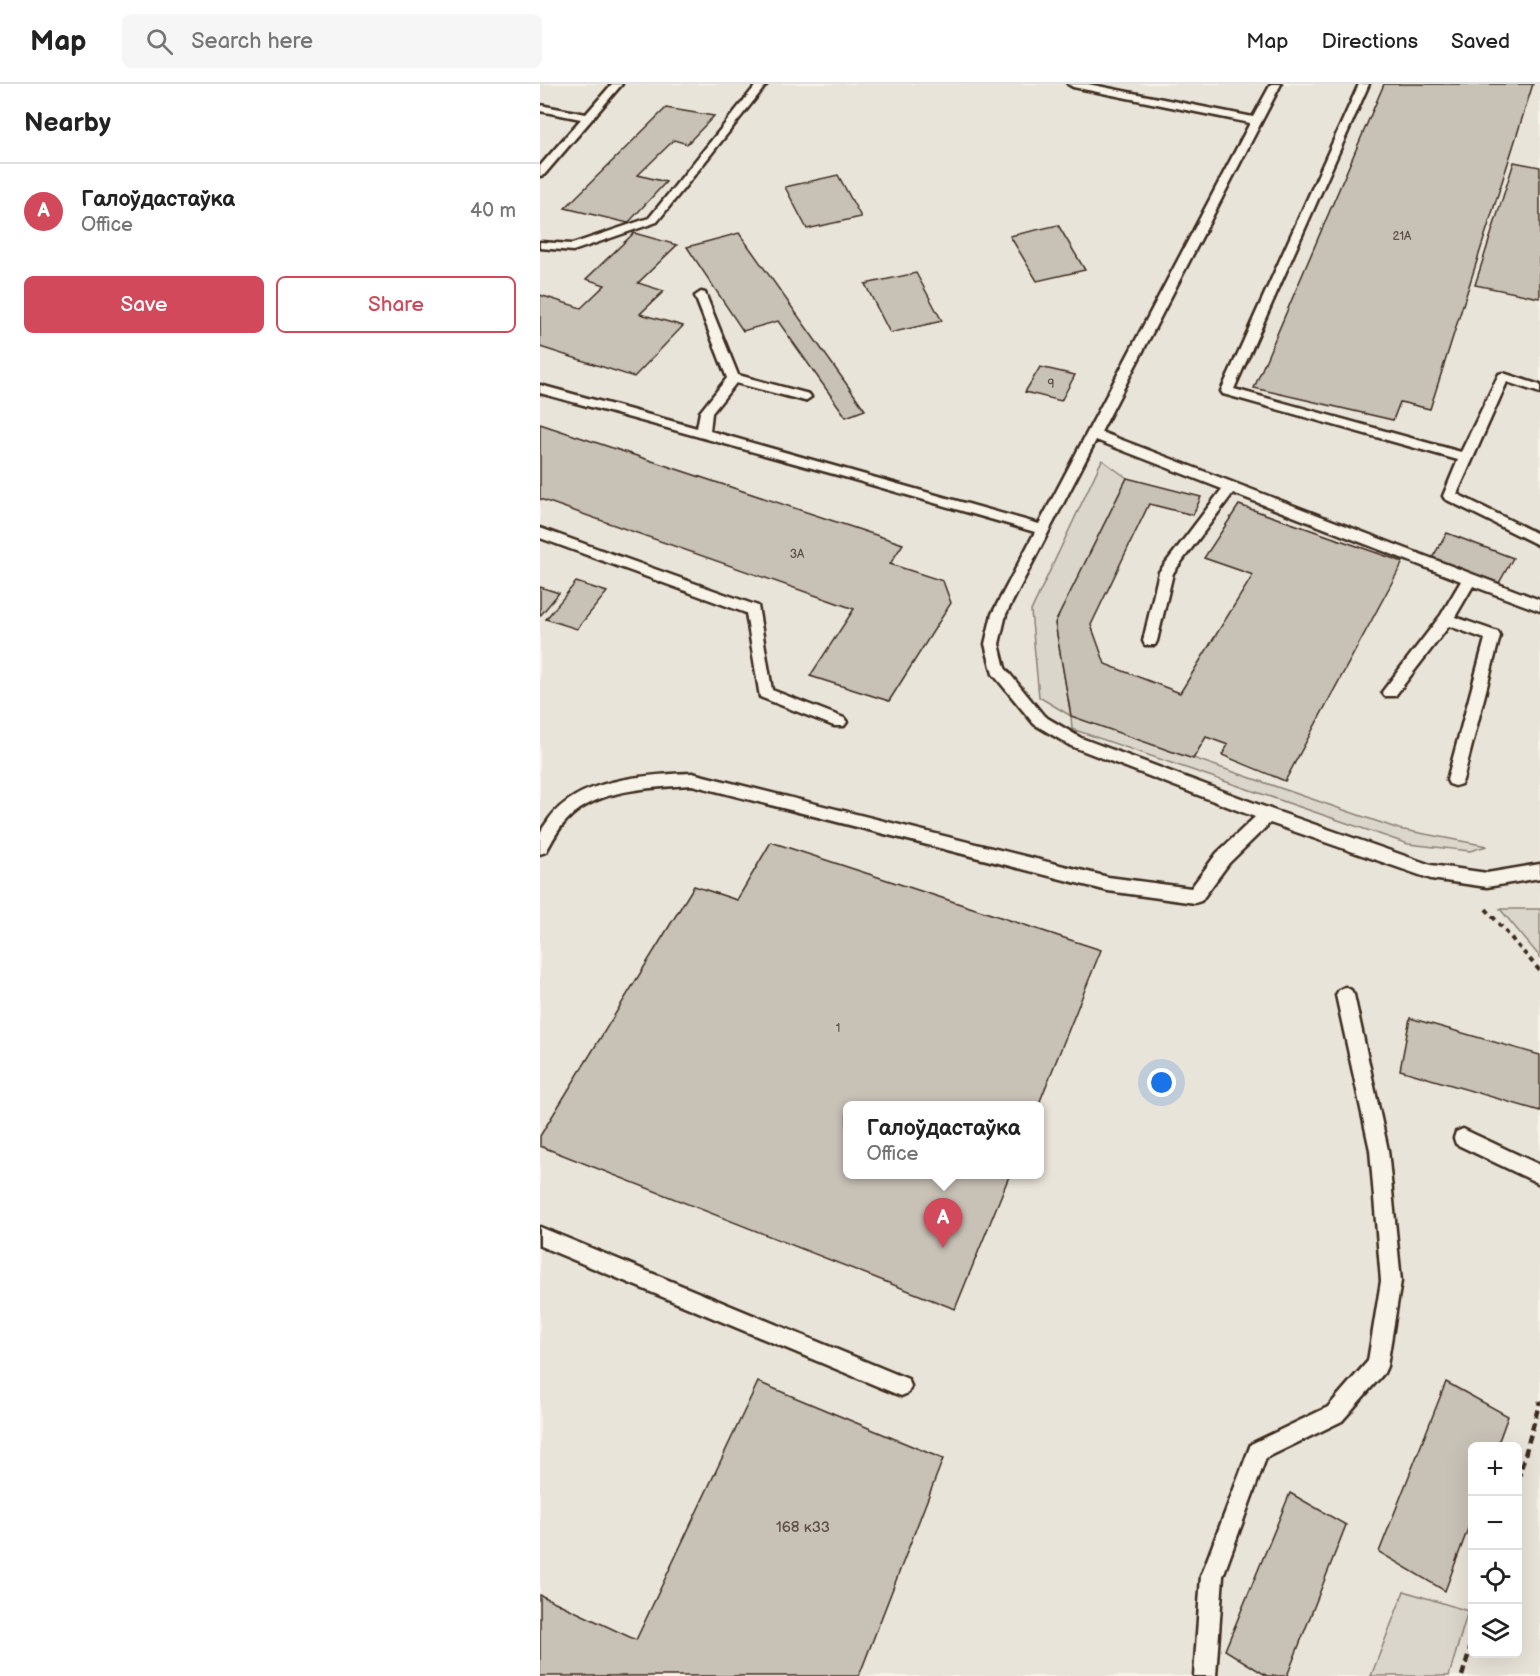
<!DOCTYPE html>
<html lang="en">
<head>
<meta charset="utf-8">
<style>
	body { margin:0; font-family:"Balsamiq Sans",sans-serif; background:#f6f6f6; color:#222 }
	.controls { position:absolute; right:18px; bottom:18px; display:grid; overflow:hidden; border-radius:9px; box-shadow:0 6px 24px #0002 }
	.controls button { width:54px; height:54px; display:grid; place-items:center; padding:0; border:0; border-bottom:2px solid #e0e0e0; background:#fff; color:#222; font:30px sans-serif }
	.you { position:absolute; left:622px; top:999px; width:21px; height:21px; margin:-15px; border:4px solid #fff; border-radius:50%; background:#1a73e8; box-shadow:0 0 0 9px #1a73e833 }
	.badge { display:grid; place-items:center; width:39px; height:39px; border-radius:50%; background:#d1495b; color:#fff; font-size:20px; font-weight:700 }
	.pin { position:absolute; translate:-50% -50px; filter:drop-shadow(0 2px 3px #0008) }
	.pin::after { content:''; position:absolute; top:32px; width:21px; height:18px; background:inherit; clip-path:polygon(0 0,100% 0,50% 100%) }
	.popup { position:absolute; left:303px; top:1017px; width:201px; height:78px; box-sizing:border-box; display:grid; place-content:center; border-radius:9px; background:#fff; filter:drop-shadow(0 2px 4px #0005); font-size:20px; white-space:nowrap; color:#767676 }
	.popup b { font-size:22px; color:#222 }
	.popup::after { content:''; position:absolute; left:50%; top:100%; margin-left:-12px; border:12px solid transparent; border-top-color:#fff }
	.list { margin:0; padding:0; list-style:none }
	h2 { display:flex; justify-content:space-between; align-items:center; height:78px; margin:0; padding:0 24px; font-size:26px }
	h2 small { font-size:20px; font-weight:400; color:#767676 }
	.list li { display:grid; grid-template-columns:39px 1fr auto; gap:18px; align-items:center; box-sizing:border-box; height:96px; padding:0 24px; border-top:2px solid #e0e0e0 }
	.list b { display:block; font-size:22px; white-space:nowrap }
	.list p { margin:0; font-size:20px; white-space:nowrap; color:#767676 }
	.list em { font-size:20px; font-style:normal; color:#767676 }
	.actions { display:flex; gap:12px; padding:18px 24px }
	.actions a { flex:1; padding:14px 0; border:2px solid #d1495b; border-radius:9px; text-align:center; font-size:21px; color:#d1495b }
	.actions .main { background:#d1495b; color:#fff }
	.icon { flex:none; width:33px; height:33px; fill:none; stroke:currentColor; stroke-width:2; stroke-linecap:round; stroke-linejoin:round }
	.map { position:relative; flex:none; width:1000px; height:1592px; overflow:hidden }
	header { display:flex; align-items:center; gap:36px; box-sizing:border-box; height:84px; padding:0 30px; background:#fff; border-bottom:2px solid #e0e0e0 }
	header strong { font-size:28px }
	nav { display:flex; gap:33px; margin-inline-start:auto; font-size:21px }
	.search { width:420px; height:54px; background:#f6f6f6; display:flex; align-items:center; gap:15px; box-sizing:border-box; padding:0 21px; border-radius:9px; color:#767676; font-size:22px }
	main { display:flex }
	aside { flex:1; background:#fff }
	.map>svg:first-child { display:block }
	.built { fill:#e9e4d9; fill-rule:evenodd }
	.green { fill:#dbd6cb; stroke:#8b8074; stroke-width:1.5 }
	.building { fill:#c8c1b6; stroke:#3b2a1e; stroke-width:1.5 }
	.lines { fill:none; stroke-linecap:round; stroke-linejoin:round }
	.service-casing { stroke:#3b2a1e; stroke-width:5 }
	.path-far1 { stroke:#3b2a1e; stroke-width:4; stroke-dasharray:5 4.5; stroke-linecap:butt }
	.path { stroke:#3b2a1e; stroke-width:4.5; stroke-dasharray:8 5; stroke-linecap:butt }
	.service { fill:#f7f3e8; fill-rule:evenodd }
	.labels { text-anchor:middle; stroke-width:4.5; stroke-linejoin:round; paint-order:stroke }
	.number-label { font-size:12px; fill:#5e5044 }
	.near-number-label { font-size:15px; fill:#5e5044 }
</style>
</head>
<body>
<header>
<strong>Map</strong>
<div class="search"><svg class="icon" aria-label="search" viewBox="0 0 24 24"><circle cx="10" cy="10" r="6"/><path d="M15 15l6 6"/></svg>Search here</div>
<nav><a>Map</a><a>Directions</a><a>Saved</a></nav>
</header>
<main>
<aside>
<h2>Nearby<small></small></h2>
<ul class="list">
<li><span class="badge">A</span><div><b>Галоўдастаўка</b><p>Office</p></div><em>40 m</em></li>
</ul>
<div class="actions"><a class="main">Save</a><a>Share</a></div>
</aside>
<div class="map">
<svg width="1000" height="1592" viewBox="0 0 1000 1592">
	<rect width="100%" height="100%" fill="#f7f3e8"/>
	<filter id="ink" filterUnits="userSpaceOnUse"><feTurbulence type="fractalNoise" baseFrequency=".0167" numOctaves="2"/><feDisplacementMap in="SourceGraphic" scale="12" xChannelSelector="R" yChannelSelector="G"/><feConvolveMatrix kernelMatrix="1 2 1 2 8 2 1 2 1" color-interpolation-filters="sRGB"/></filter>
	<g filter="url(#ink)">
		<path class="built" d="M 0,0 L 1000,0 L 1000,1592 L 0,1592 ZM 307,1022 L 499,1022 L 499,1090 L 307,1090 ZM 933,1362 L 978,1362 L 978,1570 L 933,1570 Z"/>
		<g class="green">
			<polygon points="562,376 587,394 515,539 531,632 859,745 947,762 930,767 868,760 532,645 531,632 499,613 491,527"/>
			<polygon points="960,825 1000,825 1000,873"/>
			<polygon points="864,1507 928,1527 909,1592 831,1592"/>
		</g>
		<g class="building">
			<polygon points="844,0 993,0 890,325 860,318 853,336 714,304"/>
			<polygon points="126,24 174,32 147,60 134,56 98,91 126,98 88,139 25,124"/>
			<polygon points="974,78 1000,83 1000,214 935,201"/>
			<polygon points="298,91 321,133 267,145 245,103"/>
			<polygon points="518,141 545,186 497,197 470,152"/>
			<polygon points="94,149 137,161 98,199 124,207 100,230 143,242 94,293 0,263 0,211 41,224 65,201 46,195"/>
			<polygon points="199,149 325,326 306,333 238,237 203,247 147,163"/>
			<polygon points="376,189 402,237 350,249 325,200"/>
			<polygon points="500,283 535,291 521,317 485,308"/>
			<polygon points="0,340 363,460 350,480 403,497 411,519 349,617 270,592 314,525 0,415"/>
			<polygon points="587,394 661,413 653,431 609,420 551,541 565,580 640,609 713,491 664,474 699,421 863,478 745,697 682,671 688,661 666,653 653,675 531,632 515,539"/>
			<polygon points="907,449 973,474 959,499 892,474"/>
			<polygon points="36,498 67,508 37,545 6,535"/>
			<polygon points="0,503 19,509 0,532"/>
			<polygon points="231,758 561,866 498,1022 307,1022 307,1090 470,1090 415,1225 0,1062 0,1052 154,802 197,816"/>
			<polygon points="870,934 1000,971 1000,1027 860,986"/>
			<polygon points="218,1298 403,1375 319,1592 0,1592 0,1511 96,1556"/>
			<polygon points="906,1298 968,1332 957,1362 933,1362 933,1431 905,1507 839,1468"/>
			<polygon points="750,1409 806,1441 747,1592 727,1592 685,1566"/>
		</g>
		<g class="lines">
			<defs>
				<g id="service">
					<polygon points="72,0 82,0 4,91 0,92 0,82 41,35 0,27 0,21 46,30"/>
					<polygon points="217,0 227,0 117,138 33,167 0,164 0,158 32,160 109,134"/>
					<path d="M 528,0 L 548,0 L 713,33 L 731,0 L 741,0 L 561,348 L 1000,516 L 1000,527 L 933,502 L 915,533 L 958,548 L 960,552 L 923,696 L 921,700 L 915,702 L 909,700 L 907,696 L 945,555 L 909,542 L 855,612 L 845,612 L 842,608 L 901,531 L 921,497 L 693,409 L 633,489 L 617,557 L 615,561 L 605,561 L 603,557 L 619,488 L 682,405 L 556,356 L 466,530 L 459,560 L 465,584 L 504,632 L 541,654 L 733,726 L 891,781 L 947,789 L 1000,780 L 1000,794 L 947,803 L 891,795 L 730,739 L 689,779 L 661,817 L 655,819 L 568,807 L 152,701 C 111,704 57,704 27,736 C 18,745 12,757 6,768 L 0,770 C 0,764 0,757 0,751 C 1,745 6,740 9,735 C 39,694 106,691 152,689 L 568,793 L 651,804 L 677,769 L 715,733 L 531,662 L 494,640 L 453,590 L 445,560 L 452,530 L 495,448 L 301,392 L 0,309 L 0,301 L 157,344 L 160,328 L 187,294 L 155,212 L 161,208 L 165,209 L 198,291 L 269,310 L 271,313 L 265,317 L 196,299 L 172,329 L 170,347 L 499,440 L 710,39 L 533,3 Z"/>
					<polygon points="819,0 829,0 694,305 921,368 959,290 963,289 1000,301 1000,309 967,298 917,410 1000,451 1000,462 905,415 903,412 918,376 683,310 681,307"/>
					<polygon points="0,444 218,522 232,606 304,634 307,638 304,642 294,642 220,613 206,529 0,454"/>
					<polygon points="805,903 811,906 814,911 848,1066 861,1197 847,1282 844,1289 802,1337 726,1374 683,1492 676,1592 654,1592 661,1492 711,1360 788,1323 828,1277 841,1197 830,1066 796,911 799,906"/>
					<polygon points="923,1045 1000,1081 1000,1100 916,1060 914,1054 916,1048"/>
					<polygon points="0,1143 368,1295 371,1302 368,1309 361,1312 0,1162"/>
				</g>
			</defs>
			<use href="#service" class="service-casing"/>
			<polyline class="path-far1" points="946,825 1000,887"/>
			<g class="path">
				<polyline points="978,1396 1000,1317"/>
				<polyline points="922,1592 933,1555"/>
			</g>
			<use href="#service" class="service"/>
		</g>
	</g>
	<g class="labels">
		<g class="number-label">
			<text x="862" y="156">21А</text>
			<text x="511" y="304">9</text>
			<text x="257" y="474">3А</text>
			<text x="298" y="948">1</text>
		</g>
		<g class="near-number-label">
			<text x="263" y="1448">168 к33</text>
		</g>
	</g>
</svg>
<div class="controls">
<button>+</button>
<button>−</button>
<button><svg class="icon" aria-label="locate" viewBox="0 0 24 24"><circle cx="12" cy="12" r="6"/><path d="M12 2v4M12 18v4M2 12h4M18 12h4"/></svg></button>
<button><svg class="icon" aria-label="layers" viewBox="0 0 24 24"><path d="M12 4l9 5-9 5-9-5zM3 14l9 5 9-5"/></svg></button>
</div>
<div class="you"></div>
<div class="pin badge" style="left:403px;top:1164px">A</div>
<div class="popup"><b>Галоўдастаўка</b>Office</div>
</div>
</main>
</body>
</html>
